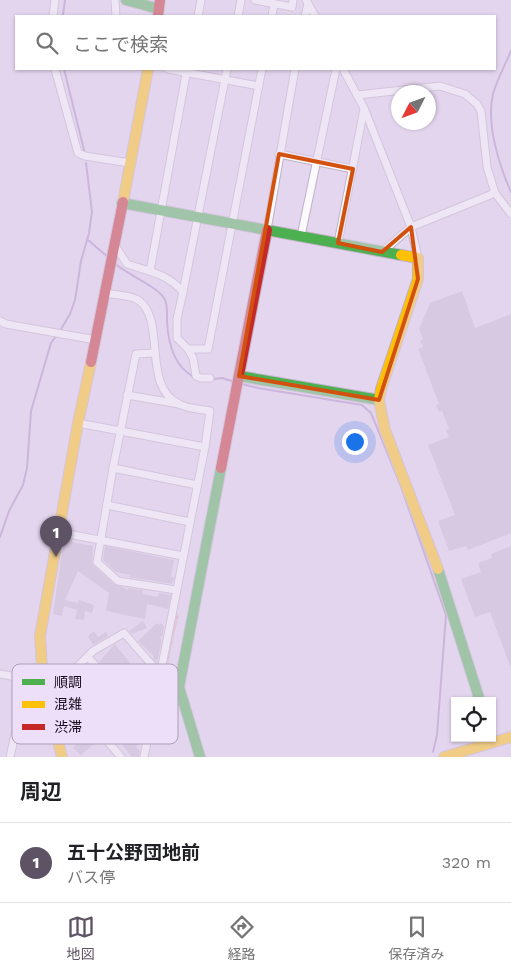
<!DOCTYPE html>
<html lang="ja">
<head>
<meta charset="utf-8">
<style>
	body { margin:0; font-family:"Work Sans","Noto Sans JP",sans-serif; background:#f6f6f6; color:#202124 }
	.controls { position:absolute; right:15px; bottom:15px; display:grid; overflow:hidden; border-radius:0px; box-shadow:0 1px 4px #0004 }
	.controls button { width:45px; height:45px; display:grid; place-items:center; padding:0; border:0; border-bottom:1px solid #e0e0e0; background:#fff; color:#202124; font:25px sans-serif }
	.compass { position:absolute; left:391px; top:85px; width:45px; height:45px; border-radius:50%; background:#fff; box-shadow:0 1px 4px #0004; rotate:228deg }
	.you { position:absolute; left:354px; top:441px; width:18px; height:18px; margin:-12px; border:4px solid #fff; border-radius:50%; background:#1a73e8; box-shadow:0 0 0 8px #1a73e833 }
	.badge { display:grid; place-items:center; width:32px; height:32px; border-radius:50%; background:#5d5365; color:#fff; font-size:16px; font-weight:700 }
	.pin { position:absolute; translate:-50% -41px; filter:drop-shadow(0 1px 2px #0008) }
	.pin::after { content:''; position:absolute; top:26px; width:18px; height:15px; background:inherit; clip-path:polygon(0 0,100% 0,50% 100%) }
	.list { margin:0; padding:0; list-style:none }
	h2 { display:flex; justify-content:space-between; align-items:center; height:65px; margin:0; padding:0 20px; font-size:21px }
	h2 small { font-size:16px; font-weight:400; color:#757577 }
	.list li { display:grid; grid-template-columns:32px 1fr auto; gap:15px; align-items:center; box-sizing:border-box; height:80px; padding:0 20px; border-top:1px solid #e0e0e0 }
	.list b { display:block; font-size:19px; white-space:nowrap }
	.list p { margin:0; font-size:16px; white-space:nowrap; color:#757577 }
	.list em { font-size:16px; font-style:normal; color:#757577 }
	.icon { flex:none; width:28px; height:28px; fill:none; stroke:currentColor; stroke-width:2; stroke-linecap:round; stroke-linejoin:round }
	.map { position:relative; flex:none; width:511px; height:757px; overflow:hidden }
	.search { position:absolute; background:#fff; box-shadow:0 1px 4px #0004; left:15px; right:15px; top:15px; height:55px; display:flex; align-items:center; gap:12px; box-sizing:border-box; padding:0 18px; border-radius:0px; color:#757577; font-size:19px }
	.sheet { height:145px; background:#fff }
	nav { display:flex; justify-content:space-around; align-items:center; box-sizing:border-box; height:70px; border-top:1px solid #e0e0e0; background:#fff; font-size:14px; color:#757577 }
	nav a { display:grid; justify-items:center; gap:2px }
	nav .on { color:#5d5365 }
	.map>svg:first-child { display:block }
	.grass { fill:url(#grass-dots) }
	.lines { fill:none; stroke-linecap:round; stroke-linejoin:round }
	.stream { stroke:#b08fc8; stroke-width:2 }
	.building { fill:#c8bad3 }
	.street-casing { stroke:#beb2c5; stroke-width:9 }
	.fast-casing { stroke:#beb2c5; stroke-width:12 }
	.slow-casing { stroke:#beb2c5; stroke-width:12 }
	.jam-casing { stroke:#beb2c5; stroke-width:12 }
	.street { stroke:#fbf9fc; stroke-width:7 }
	.fast { stroke:#4caf50; stroke-width:10 }
	.slow { stroke:#ffc107; stroke-width:10 }
	.jam { stroke:#c62828; stroke-width:10 }
	.marked { fill:none; stroke:#d3510e; stroke-width:4; stroke-linejoin:round }
	.key { fill:#eddef9; stroke:#ac9fb6; stroke-width:1 }
	.key-label { font-size:14px; fill:#150c1b }
</style>
</head>
<body>
<div class="map">
<svg width="511" height="757" viewBox="0 0 511 757">
	<defs>
		<pattern id="grass-dots" width="8" height="8" patternUnits="userSpaceOnUse" patternTransform="scale(1.25)"><rect width="8" height="8" fill="#e2b6c6"/><path d="M2 2h.1M6 6h.1" fill="none" stroke="#c19baa" stroke-width="1.8" stroke-linecap="round"/></pattern>
	</defs>
	<rect width="100%" height="100%" fill="#e4d6ee"/>
	<polygon class="grass" points="175,613 179,614 171,649 158,720 155,720"/>
	<g class="lines">
		<g class="stream">
			<polyline points="63,15 65,0"/>
			<path d="M 511,51 C 505,65 497,80 493,94 C 486,124 499,165 511,192"/>
			<polyline points="64,69 85,154"/>
			<polyline points="88,240 109,258"/>
			<path d="M 114,263 C 128,275 155,285 164,298 C 168,304 167,313 167,321 C 168,342 173,366 194,377"/>
			<polyline points="60,331 70,314 75,300 81,261 89,233 92,212 86,163"/>
			<polyline points="213,379 222,378 235,382"/>
			<polyline points="242,384 258,388 362,405 371,413 400,484 446,615 437,735 433,752"/>
			<polyline points="0,537 9,511 23,485 27,468 31,411 51,343 57,335"/>
		</g>
	</g>
	<g class="building">
		<polygon points="462,291 475,328 511,314 511,533 468,550 466,546 449,551 438,521 455,515 428,445 449,437 446,430 449,429 442,411 439,412 436,405 439,404 418,349 423,347 420,341 423,339 419,329 430,303"/>
		<polygon points="64,539 72,540 72,542 93,546 92,564 115,585 123,587 127,590 128,588 143,590 143,594 158,597 159,593 171,595 168,609 147,604 145,619 106,611 109,593 78,571 65,600 78,603 79,600 94,605 92,613 85,611 84,620 75,619 77,610 64,606 62,616 53,614"/>
		<polygon points="105,546 174,560 171,577 174,577 172,584 129,577 130,575 116,572 103,560"/>
		<polygon points="511,546 511,666 510,666 490,612 475,617 461,579 481,572 478,563 492,558 491,554"/>
		<polygon points="143,621 147,628 132,634 129,631"/>
		<polygon points="157,623 159,625 161,623 164,626 163,635 160,638 162,640 157,663 153,658 154,656 138,641"/>
		<polygon points="94,631 98,637 106,632 108,636 93,645 88,636"/>
		<polygon points="115,644 130,663 126,667 136,678 146,668 153,676 151,677 154,680 147,715 117,682 119,680 99,662"/>
		<polygon points="87,668 125,711 115,721 131,739 139,731 143,736 142,742 136,747 140,751 139,757 132,757 118,740 115,742 107,733 109,731 100,718 97,716 96,717 72,691 78,686 75,682"/>
		<polygon points="66,702 82,722 87,726 99,740 81,755 73,748 81,740 71,725 67,728 62,723 66,719 58,710"/>
	</g>
	<g class="lines">
		<defs>
			<g id="street">
				<polyline points="115,0 116,16"/>
				<polyline points="255,0 292,7 293,0"/>
				<polyline points="306,0 315,16"/>
				<polyline points="53,16 55,0"/>
				<polyline points="198,16 201,0"/>
				<polyline points="238,16 241,0"/>
				<polyline points="272,16 274,4"/>
				<polyline points="305,16 308,4"/>
				<polyline points="55,69 78,153 85,156 130,163"/>
				<polyline points="168,69 259,86"/>
				<polyline points="343,69 364,108 411,227 418,258"/>
				<polyline points="357,95 440,86 465,94 477,104 481,111 487,167 495,193 511,214"/>
				<polyline points="279,154 353,169"/>
				<polyline points="267,230 295,69"/>
				<polyline points="301,236 336,69"/>
				<polyline points="338,243 364,109"/>
				<path d="M 114,244 L 127,264 C 148,271 168,274 183,292 L 177,319 L 177,338 L 188,349 L 208,349 L 262,69"/>
				<polyline points="382,252 411,227 495,193"/>
				<polyline points="150,271 187,69"/>
				<polyline points="183,292 227,69"/>
				<path d="M 105,293 C 114,295 130,295 138,300 C 167,319 141,386 179,404 C 188,409 200,409 210,411 L 205,447 L 144,757"/>
				<polyline points="0,321 6,324 96,340"/>
				<polyline points="188,349 193,358 196,376 201,378 210,378"/>
				<polyline points="154,353 136,354 113,468 97,562 118,581 176,590"/>
				<polyline points="127,395 179,404"/>
				<polyline points="78,423 205,447"/>
				<polyline points="113,468 197,485"/>
				<polyline points="107,505 190,522"/>
				<polyline points="58,532 183,556"/>
				<polyline points="88,657 149,726"/>
				<polyline points="0,674 27,679"/>
				<polyline points="65,692 121,757"/>
				<path d="M 48,704 C 61,695 70,692 69,675 L 93,651 L 124,633 L 159,673"/>
				<polyline points="10,757 29,671 41,665"/>
			</g>
			<g id="fast">
				<polyline points="126,0 159,9"/>
				<polyline points="122,203 401,255"/>
				<polyline points="239,376 379,400"/>
				<polyline points="438,569 480,701"/>
				<polyline points="200,757 179,687 221,468"/>
			</g>
			<g id="slow">
				<polyline points="123,202 148,69"/>
				<polyline points="401,255 418,258 418,279 381,389 379,400 385,430 438,569"/>
				<polyline points="62,757 43,681 40,636 78,423 91,362"/>
				<polyline points="444,757 511,737"/>
			</g>
			<g id="jam">
				<polyline points="158,16 160,0"/>
				<polyline points="91,362 123,202"/>
				<polyline points="221,468 267,230"/>
			</g>
		</defs>
		<use href="#street" class="street-casing"/>
		<use href="#fast" class="fast-casing"/>
		<use href="#slow" class="slow-casing"/>
		<use href="#jam" class="jam-casing"/>
		<use href="#street" class="street"/>
		<use href="#fast" class="fast"/>
		<use href="#slow" class="slow"/>
		<use href="#jam" class="jam"/>
	</g>
	<path d="M0 0H511V757H0ZM 279,154 L 353,169 L 338,243 L 382,252 L 411,227 L 418,279 L 379,400 L 239,376 Z" fill="#e4d6ee" fill-opacity=".55" fill-rule="evenodd"/>
	<path class="marked" d="M 279,154 L 353,169 L 338,243 L 382,252 L 411,227 L 418,279 L 379,400 L 239,376 Z"/>
	<rect x="12" y="664" width="166" height="80" rx="8" class="key"/>
	<rect x="22" y="679" width="23" height="6" fill="#4caf50"/>
	<rect x="22" y="701" width="23" height="7" fill="#ffc107"/>
	<rect x="22" y="724" width="23" height="6" fill="#c62828"/>
	<g class="key-label">
		<text x="54" y="687">順調</text>
		<text x="54" y="709">混雑</text>
		<text x="54" y="732">渋滞</text>
	</g>
</svg>
<div class="controls">
<button><svg class="icon" aria-label="locate" viewBox="0 0 24 24"><circle cx="12" cy="12" r="6"/><path d="M12 2v4M12 18v4M2 12h4M18 12h4"/></svg></button>
</div>
<svg class="compass" viewBox="-18 -18 36 36"><path d="M0-13l5 13h-10z" fill="#e53935"/><path d="M0 13l5-13h-10z" fill="#757577"/></svg>
<div class="you"></div>
<div class="pin badge" style="left:56px;top:557px">1</div>
<div class="search"><svg class="icon" aria-label="search" viewBox="0 0 24 24"><circle cx="10" cy="10" r="6"/><path d="M15 15l6 6"/></svg>ここで検索</div>
</div>
<section class="sheet">
<h2>周辺<small></small></h2>
<ul class="list">
<li><span class="badge">1</span><div><b>五十公野団地前</b><p>バス停</p></div><em>320 m</em></li>
</ul>
</section>
<nav>
<a class="on"><svg class="icon" aria-label="map" viewBox="0 0 24 24"><path d="M3 6l6-2 6 2 6-2v14l-6 2-6-2-6 2zM9 4v14M15 6v14"/></svg>地図</a>
<a><svg class="icon" aria-label="directions" viewBox="0 0 24 24"><path d="M12 3l9 9-9 9-9-9zM9 14v-3h6M13 9l2 2-2 2"/></svg>経路</a>
<a><svg class="icon" aria-label="saved" viewBox="0 0 24 24"><path d="M7 4h10v16l-5-4-5 4z"/></svg>保存済み</a>
</nav>
</body>
</html>
